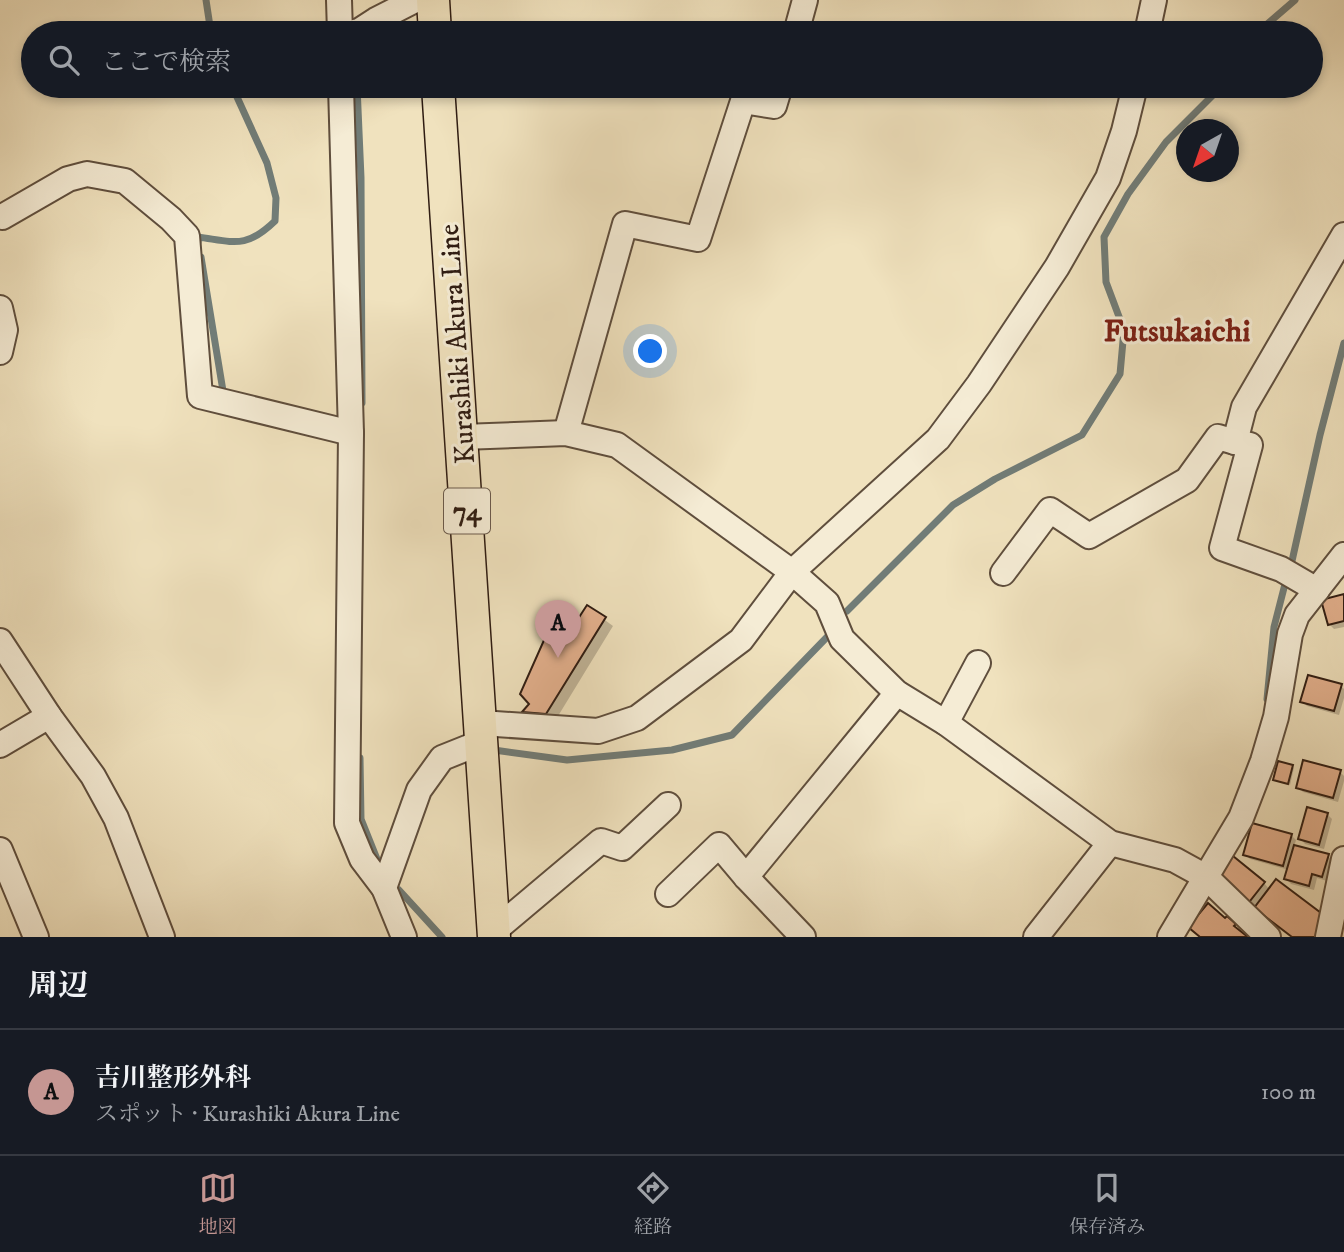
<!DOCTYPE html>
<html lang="ja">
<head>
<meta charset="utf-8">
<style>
	body { margin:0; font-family:"IM FELL DW Pica","Noto Serif JP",serif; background:#20242c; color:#f1f3f6 }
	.compass { position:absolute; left:1176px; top:119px; width:63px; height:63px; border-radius:50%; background:#171b24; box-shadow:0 4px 10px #0003; rotate:220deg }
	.you { position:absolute; left:651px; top:352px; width:24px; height:24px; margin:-18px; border:5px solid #fff; border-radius:50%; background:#1a73e8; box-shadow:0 0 0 10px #1a73e833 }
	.badge { display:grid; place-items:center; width:46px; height:46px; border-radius:50%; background:#c59692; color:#111; font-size:23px; font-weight:700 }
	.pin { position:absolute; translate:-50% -58px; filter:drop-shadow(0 2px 4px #0008) }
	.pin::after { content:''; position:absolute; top:37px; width:24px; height:21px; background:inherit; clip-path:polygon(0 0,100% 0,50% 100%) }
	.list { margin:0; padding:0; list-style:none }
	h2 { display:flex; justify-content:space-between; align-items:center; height:91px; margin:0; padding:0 28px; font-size:30px }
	h2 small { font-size:23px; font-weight:400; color:#9ea1a6 }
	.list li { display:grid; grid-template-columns:46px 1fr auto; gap:21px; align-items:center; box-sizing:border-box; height:126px; padding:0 28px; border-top:2px solid #363941 }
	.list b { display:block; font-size:26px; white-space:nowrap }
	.list p { margin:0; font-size:23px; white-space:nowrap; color:#9ea1a6 }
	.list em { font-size:23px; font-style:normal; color:#9ea1a6 }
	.icon { flex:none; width:38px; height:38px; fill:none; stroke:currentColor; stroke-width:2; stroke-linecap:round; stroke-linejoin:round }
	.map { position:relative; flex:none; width:1344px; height:937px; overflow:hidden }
	.search { position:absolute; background:#171b24; box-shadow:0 4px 10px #0003; left:21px; right:21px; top:21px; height:77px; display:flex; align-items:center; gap:18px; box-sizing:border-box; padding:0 24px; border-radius:38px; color:#9ea1a6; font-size:26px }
	.sheet { height:217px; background:#171b24 }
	nav { display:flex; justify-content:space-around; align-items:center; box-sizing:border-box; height:98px; border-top:2px solid #363941; background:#171b24; font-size:19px; color:#9ea1a6 }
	nav a { display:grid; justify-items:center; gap:4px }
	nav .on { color:#c59692 }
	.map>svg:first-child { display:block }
	.shadow { fill:#0003 }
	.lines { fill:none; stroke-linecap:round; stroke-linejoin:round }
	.stream { stroke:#717c77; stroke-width:7 }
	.building { fill:#e4b18e; stroke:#2f1c12; stroke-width:2 }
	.minor-casing { stroke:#5f4e3d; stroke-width:28 }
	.major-casing { stroke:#2f1c12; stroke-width:35 }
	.minor { stroke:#f5ecd5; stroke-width:24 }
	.major { stroke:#f0e2be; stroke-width:32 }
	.labels { text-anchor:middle; stroke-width:6; stroke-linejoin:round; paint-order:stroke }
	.shield { fill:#f5ecd5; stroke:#6a5a4c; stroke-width:2 }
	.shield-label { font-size:26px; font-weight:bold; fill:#2f1c12 }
	.street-label { font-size:28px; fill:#2f1c12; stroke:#f5ecd5 }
	.quarter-label { font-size:32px; font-weight:bold; fill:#7a1f14; stroke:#f5ecd5 }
</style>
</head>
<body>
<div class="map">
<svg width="1344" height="937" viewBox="0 0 1344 937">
	<rect width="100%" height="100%" fill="#f0e2be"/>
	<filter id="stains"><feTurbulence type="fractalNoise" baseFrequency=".00286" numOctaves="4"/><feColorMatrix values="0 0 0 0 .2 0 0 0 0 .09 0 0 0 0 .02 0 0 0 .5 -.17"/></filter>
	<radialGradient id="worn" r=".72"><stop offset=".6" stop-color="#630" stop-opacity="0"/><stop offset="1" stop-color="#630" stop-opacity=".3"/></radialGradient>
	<g class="shadow">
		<polygon points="1344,596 1344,627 1334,629 1329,624"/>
		<polygon points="587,607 613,626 555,721 532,719 524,712 531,704"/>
		<polygon points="1341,686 1344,689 1344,698 1339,715 1307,706 1302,701"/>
		<polygon points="1292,766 1294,768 1290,785 1275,779"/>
		<polygon points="1340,772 1344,776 1344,781 1338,802 1303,792 1298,787"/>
		<polygon points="1327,814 1332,819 1324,849 1305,844 1300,838"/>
		<polygon points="1291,835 1296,840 1294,847 1328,856 1333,861 1327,881 1317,878 1314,890 1291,884 1286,878 1289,870 1250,859 1245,854"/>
		<polygon points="1264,883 1270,890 1330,937 1292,937 1255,906 1252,910 1221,885"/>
	</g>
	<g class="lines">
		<g class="stream">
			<polyline points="206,0 211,33"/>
			<polyline points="1257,33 1295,0"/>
			<polyline points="357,86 361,178 362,403"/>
			<path d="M 198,242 L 198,237 C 235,242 246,249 275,221 L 276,198 L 267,163 L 232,86"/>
			<polyline points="201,257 224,397"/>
			<polyline points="1292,561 1320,435 1344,343"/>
			<polyline points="847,611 953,505 995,479 1082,435 1120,374 1124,330 1106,282 1104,237 1128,194 1166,142 1214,94 1220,86"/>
			<polyline points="1267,699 1274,627 1285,584"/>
			<polyline points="494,750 567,760 672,750 732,735 829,635"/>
			<polyline points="360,758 361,819 377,859"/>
			<polyline points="399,890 442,937"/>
		</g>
	</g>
	<g class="building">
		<polygon points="1344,594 1344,621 1328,625 1321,600"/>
		<polygon points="587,605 606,617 546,714 522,712 529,704 520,694 557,611 576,622"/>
		<polygon points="1308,675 1342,684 1334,711 1300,702"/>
		<polygon points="1303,760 1341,770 1333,798 1296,788"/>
		<polygon points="1278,761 1293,765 1288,784 1273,780"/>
		<polygon points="1307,807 1328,813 1319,845 1298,839"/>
		<polygon points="1252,823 1292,834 1283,866 1243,855"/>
		<polygon points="1294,845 1329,854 1322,877 1312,874 1309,886 1284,879"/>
		<polygon points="1233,856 1265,882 1246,906 1213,880"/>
		<polygon points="1276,879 1329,919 1316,937 1292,937 1254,908"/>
		<polygon points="1208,903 1225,918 1227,916 1236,924 1234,926 1248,937 1200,937 1188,927"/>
	</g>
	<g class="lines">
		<defs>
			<g id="minor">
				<polyline points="339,0 340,33"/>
				<polyline points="349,33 359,31 376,20 415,0"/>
				<polyline points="796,33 805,0"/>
				<polyline points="1147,33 1154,0"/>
				<polyline points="341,86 351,433 347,823 362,859 384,888 404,937"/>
				<polyline points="2,217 68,179 87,174 125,181 171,219 187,236 200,396 351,433"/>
				<polyline points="0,308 5,330 0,352"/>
				<polyline points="566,433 625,224 698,239 743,101 774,106 780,86"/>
				<polyline points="462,437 566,433 617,445 792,572 827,603 842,639 897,693 946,723 1110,843 1175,860 1206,877 1268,937"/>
				<polyline points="1003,573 1050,510 1089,536 1187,480 1218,437 1235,442"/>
				<polyline points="1317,590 1281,569 1222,548 1250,445 1235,442 1244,407 1344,235"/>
				<polyline points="0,641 49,716 93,776 116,818 162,937"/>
				<polyline points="481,723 598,731 637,718 741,640 792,572 938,439 979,384 1057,267 1108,178 1124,131 1135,86"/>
				<polyline points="946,723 978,663"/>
				<polyline points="0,745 49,716"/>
				<polyline points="0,850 36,937"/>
				<polyline points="746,877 897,693"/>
				<polyline points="384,888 419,790 442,758 482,742"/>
				<polyline points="668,894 719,845 746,877 803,937"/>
				<polyline points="494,931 601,841 622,848 668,805"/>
				<polyline points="1036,937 1110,843"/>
				<polyline points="1170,937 1241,818 1263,761 1276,717 1290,634 1297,615 1344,555"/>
				<polyline points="1328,937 1344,859"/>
			</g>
			<g id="major">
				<polyline points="433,0 435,33"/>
				<polyline points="438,86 494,937"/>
			</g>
		</defs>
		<use href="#minor" class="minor-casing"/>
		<use href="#major" class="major-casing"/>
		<use href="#minor" class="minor"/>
		<use href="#major" class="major"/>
	</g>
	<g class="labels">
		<rect class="shield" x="444" y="488.5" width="46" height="45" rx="5"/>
		<g class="shield-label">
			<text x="467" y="520">74</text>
		</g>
		<g class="street-label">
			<text transform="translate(456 344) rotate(-94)" y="10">Kurashiki Akura Line</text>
		</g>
		<g class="quarter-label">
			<text x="1177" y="341">Futsukaichi</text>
		</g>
	</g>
	<rect width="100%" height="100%" filter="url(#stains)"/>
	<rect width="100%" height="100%" fill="url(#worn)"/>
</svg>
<svg class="compass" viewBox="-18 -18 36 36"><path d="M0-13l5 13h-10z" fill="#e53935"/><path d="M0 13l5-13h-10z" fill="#9ea1a6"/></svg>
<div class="you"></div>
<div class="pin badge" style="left:558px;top:658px">A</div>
<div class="search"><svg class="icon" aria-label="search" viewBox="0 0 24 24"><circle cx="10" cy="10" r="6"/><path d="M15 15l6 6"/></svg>ここで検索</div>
</div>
<section class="sheet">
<h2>周辺<small></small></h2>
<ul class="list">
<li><span class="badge">A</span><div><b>吉川整形外科</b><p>スポット · Kurashiki Akura Line</p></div><em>100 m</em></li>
</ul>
</section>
<nav>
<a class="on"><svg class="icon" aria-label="map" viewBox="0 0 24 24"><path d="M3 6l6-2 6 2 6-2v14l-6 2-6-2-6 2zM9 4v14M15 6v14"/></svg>地図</a>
<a><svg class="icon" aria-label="directions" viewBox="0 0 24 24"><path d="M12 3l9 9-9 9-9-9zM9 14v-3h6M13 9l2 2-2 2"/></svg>経路</a>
<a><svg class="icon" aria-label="saved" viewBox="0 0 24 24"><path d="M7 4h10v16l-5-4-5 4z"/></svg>保存済み</a>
</nav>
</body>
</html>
